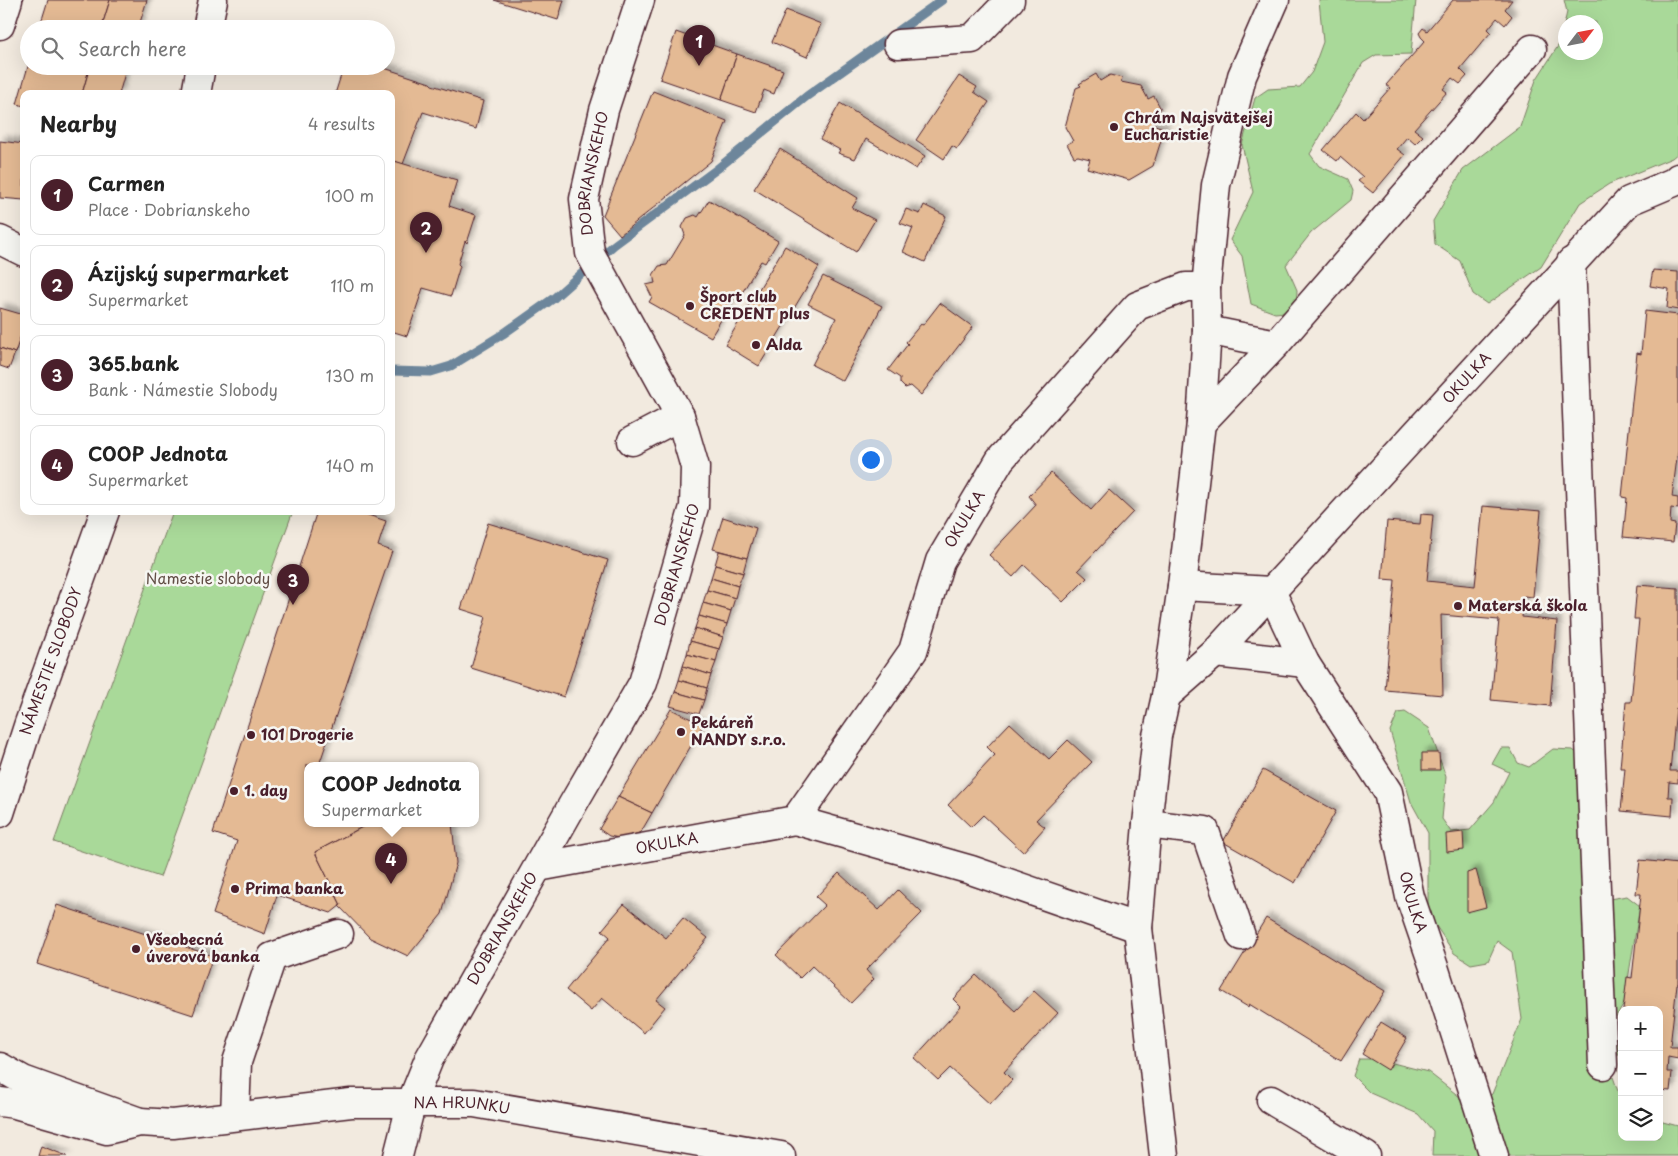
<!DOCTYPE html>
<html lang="en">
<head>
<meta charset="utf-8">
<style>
	body { margin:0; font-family:"Playpen Sans",sans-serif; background:#f6f6f6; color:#222 }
	.controls { position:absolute; right:15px; bottom:15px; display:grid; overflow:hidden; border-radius:10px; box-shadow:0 5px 20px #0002 }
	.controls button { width:45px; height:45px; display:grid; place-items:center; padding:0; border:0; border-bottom:1px solid #e0e0e0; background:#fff; color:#222; font:25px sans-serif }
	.compass { position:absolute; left:1558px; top:15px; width:45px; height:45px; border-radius:50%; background:#fff; box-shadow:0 5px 20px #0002; rotate:58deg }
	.you { position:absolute; left:870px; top:459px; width:18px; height:18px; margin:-12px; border:4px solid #fff; border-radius:50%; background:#1a73e8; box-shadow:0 0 0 8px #1a73e833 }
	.badge { display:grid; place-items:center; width:32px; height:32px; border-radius:50%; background:#4a1f2b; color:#fff; font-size:16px; font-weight:700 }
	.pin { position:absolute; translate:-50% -41px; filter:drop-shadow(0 1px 2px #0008) }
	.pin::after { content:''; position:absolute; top:26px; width:18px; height:15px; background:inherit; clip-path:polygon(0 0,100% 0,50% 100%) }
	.popup { position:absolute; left:304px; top:762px; width:175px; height:65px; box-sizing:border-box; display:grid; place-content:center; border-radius:10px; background:#fff; filter:drop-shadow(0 1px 4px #0005); font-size:16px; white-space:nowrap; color:#767676 }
	.popup b { font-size:19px; color:#222 }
	.popup::after { content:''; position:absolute; left:50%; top:100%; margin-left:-10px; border:10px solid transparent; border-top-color:#fff }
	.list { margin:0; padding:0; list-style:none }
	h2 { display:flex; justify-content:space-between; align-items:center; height:65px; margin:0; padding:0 20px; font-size:21px }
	h2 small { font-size:16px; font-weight:400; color:#767676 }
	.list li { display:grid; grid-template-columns:32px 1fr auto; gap:15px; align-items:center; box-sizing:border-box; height:80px; margin:0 10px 10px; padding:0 10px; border:1px solid #e0e0e0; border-radius:10px }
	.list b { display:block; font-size:19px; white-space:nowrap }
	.list p { margin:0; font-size:16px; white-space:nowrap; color:#767676 }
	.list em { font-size:16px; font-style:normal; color:#767676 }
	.icon { flex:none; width:28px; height:28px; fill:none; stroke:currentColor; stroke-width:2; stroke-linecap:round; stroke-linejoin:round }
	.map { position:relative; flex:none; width:1678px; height:1156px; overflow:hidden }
	.search { position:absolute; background:#fff; box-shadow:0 5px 20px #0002; left:20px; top:20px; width:375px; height:55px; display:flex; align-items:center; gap:12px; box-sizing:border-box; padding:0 18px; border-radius:28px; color:#767676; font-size:19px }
	.panel { position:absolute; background:#fff; box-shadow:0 5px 20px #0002; left:20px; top:90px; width:375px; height:425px; border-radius:10px }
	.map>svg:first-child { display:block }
	.green { fill:#a9d999; stroke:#7a7c62; fill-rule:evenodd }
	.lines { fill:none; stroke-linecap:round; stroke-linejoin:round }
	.stream { stroke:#6d869b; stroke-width:9 }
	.building { fill:#e4ba94; stroke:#4a1f2b; filter:url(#shadow) }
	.minor-casing { stroke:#4a1f2b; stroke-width:31 }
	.minor { stroke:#f6f6f2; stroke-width:28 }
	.poi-dot { fill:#4a1f2b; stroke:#f6f6f2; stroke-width:2 }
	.labels { text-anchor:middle; stroke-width:5; stroke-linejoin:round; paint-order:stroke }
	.poi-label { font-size:15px; font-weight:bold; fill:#4a1f2b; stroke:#f6f6f2; text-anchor:start }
	.street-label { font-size:15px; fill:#4a1f2b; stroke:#f6f6f2 }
	.park-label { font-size:15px; fill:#624e46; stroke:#f6f6f2 }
</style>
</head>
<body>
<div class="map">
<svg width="1678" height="1156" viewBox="0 0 1678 1156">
	<defs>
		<filter id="shadow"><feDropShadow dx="4.5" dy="-4.5" stdDeviation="2.5" flood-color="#0004"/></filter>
	</defs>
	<rect width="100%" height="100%" fill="#f2eadf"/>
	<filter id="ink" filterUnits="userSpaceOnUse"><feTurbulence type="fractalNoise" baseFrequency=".02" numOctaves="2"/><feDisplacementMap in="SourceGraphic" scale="10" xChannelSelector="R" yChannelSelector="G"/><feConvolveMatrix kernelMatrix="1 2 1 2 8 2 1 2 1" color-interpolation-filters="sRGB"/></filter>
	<g filter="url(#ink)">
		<g class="green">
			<polygon points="1319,0 1416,0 1411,54 1376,55 1363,63 1310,154 1319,166 1348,179 1353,191 1351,200 1311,233 1286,265 1297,290 1296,311 1275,313 1251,304 1242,256 1230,240 1253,192 1242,145 1255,98 1268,89 1300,87 1312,72 1323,42"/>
			<path d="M 1564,0 L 1678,0 L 1678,153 L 1672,158 L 1609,184 L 1580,203 L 1541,267 L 1487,304 L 1473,294 L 1460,261 L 1435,244 L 1433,221 L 1463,170 L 1520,127 L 1536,80 L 1560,43 L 1567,12 ZM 1566,22 L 1596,22 L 1596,52 L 1566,52 Z"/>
			<polygon points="173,511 293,511 160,877 54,842"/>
			<polygon points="1405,712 1429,728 1446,777 1442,819 1451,832 1470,830 1494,802 1509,772 1492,764 1501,748 1510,748 1518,763 1529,767 1553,749 1573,750 1598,770 1609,899 1627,896 1640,906 1624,1004 1614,1020 1621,1048 1611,1071 1622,1103 1622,1137 1659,1137 1659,1121 1678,1126 1678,1156 1432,1156 1433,1131 1418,1114 1370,1093 1353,1076 1359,1059 1377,1059 1428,1072 1465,1101 1482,1102 1492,1094 1522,1019 1512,952 1497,941 1488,961 1471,964 1454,953 1428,914 1428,833 1411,802 1390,731 1398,713"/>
		</g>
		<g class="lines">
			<polyline class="stream" points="391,371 431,372 451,366 503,334 554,298 614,245 717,169 807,96 942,0"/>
		</g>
		<g class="building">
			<polygon points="48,0 110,0 101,29 39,29"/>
			<polygon points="110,0 147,0 138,29 101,29"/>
			<polygon points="494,0 564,0 558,20"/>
			<polygon points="1453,0 1512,0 1505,9 1512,16 1505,25 1497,18 1488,29 1491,32 1460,69 1467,76 1460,84 1452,78 1443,89 1447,92 1414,129 1423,136 1415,144 1407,137 1397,149 1405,155 1373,193 1358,181 1363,177 1340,157 1337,161 1323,150 1356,112 1363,119 1390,88 1386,85 1425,41 1421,37 1419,33 1423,28 1427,31"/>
			<polygon points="786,10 821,24 807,57 772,42"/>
			<polygon points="676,32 737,54 721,100 660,79"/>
			<polygon points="737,54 783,70 774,94 764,90 756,112 721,100"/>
			<polygon points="29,63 29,66 90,66 82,94 24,94 24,106 17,104"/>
			<polygon points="90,66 127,66 119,94 82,94"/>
			<polygon points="344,66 378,66 430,83 432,85 483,101 476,129 423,112 403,164 391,160 391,94 335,94"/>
			<polygon points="1096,74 1100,81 1110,75 1122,78 1121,82 1141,86 1148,99 1154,96 1161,109 1157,111 1154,125 1165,128 1153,166 1129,180 1087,168 1090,159 1078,156 1074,157 1067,144 1073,141 1065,127 1076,88 1081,86 1079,84"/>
			<polygon points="959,76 977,87 974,92 989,102 957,149 952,146 944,159 916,140"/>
			<polygon points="653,91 727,121 711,161 620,235 603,215"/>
			<polygon points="840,103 925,156 916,169 866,139 855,159 838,153 840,150 820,139"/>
			<polygon points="0,141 24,144 24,200 0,198"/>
			<polygon points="780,149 858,198 852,208 875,220 856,252 754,189"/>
			<polygon points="391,160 457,180 449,206 476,215 467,243 465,241 458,264 460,266 451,296 423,288 407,336 391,331"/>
			<polygon points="709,200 778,241 765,263 761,261 742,293 738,291 711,337 649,302 652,297 646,285 655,283 653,275 659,266 667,265 685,235 682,227 687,218 695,215 698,217"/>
			<polygon points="924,205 946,216 925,262 903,252 913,228 900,223 906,209 920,214"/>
			<polygon points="785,246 819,267 759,366 725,345"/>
			<polygon points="1653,270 1678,272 1678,310 1667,308 1669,289 1650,286"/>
			<polygon points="823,276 882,306 843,381 812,365 836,318 808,304"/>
			<polygon points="940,303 973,327 921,395 911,386 905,388 900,383 900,378 888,370 908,344 906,342 921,324 923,325"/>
			<polygon points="0,308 24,315 24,326 15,353 0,348"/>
			<polygon points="1645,311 1678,315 1678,450 1672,497 1678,498 1678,509 1671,508 1670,523 1675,524 1673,542 1623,537 1627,498 1622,497 1637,353 1641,354"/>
			<polygon points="0,348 15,353 9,369 0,366"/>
			<polygon points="1051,473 1091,510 1109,490 1133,512 1078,570 1087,578 1063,602 1024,565 1013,577 989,555 1036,505 1029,496"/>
			<polygon points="1483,506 1541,511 1533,597 1524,596 1522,617 1557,621 1550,706 1491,700 1499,620 1441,615 1443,695 1385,690 1395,580 1382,579 1387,521 1420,524 1421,514 1433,515 1427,581 1475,586"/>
			<polygon points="317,511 356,511 386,521 378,546 392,551 319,765 307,765 307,823 370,823 315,852 341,905 331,913 277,895 265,934 213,914 237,841 213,833"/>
			<polygon points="723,517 756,528 747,558 713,549"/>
			<polygon points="488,523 608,560 564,697 471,668 486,617 461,609"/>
			<polygon points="719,551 747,558 743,573 715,565"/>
			<polygon points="715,565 743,573 738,586 711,578"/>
			<polygon points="711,578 738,586 735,598 707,590"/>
			<polygon points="1637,585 1678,588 1678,708 1676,708 1670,771 1678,771 1678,783 1669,782 1668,797 1673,797 1672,816 1621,811 1625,768 1620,768 1626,702 1631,702 1639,619 1634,619"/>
			<polygon points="707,590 735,598 731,611 703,603"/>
			<polygon points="703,603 731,611 727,624 699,616"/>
			<polygon points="699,616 727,624 723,637 695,628"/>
			<polygon points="695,628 723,637 719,649 690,641"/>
			<polygon points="690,641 719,649 716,662 687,654"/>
			<polygon points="687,654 716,662 711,675 683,666"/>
			<polygon points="683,666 711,675 707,688 679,680"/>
			<polygon points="679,680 707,688 704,700 675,692"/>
			<polygon points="675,692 704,700 699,714 670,706"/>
			<polygon points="671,709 703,725 652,813 618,797"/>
			<polygon points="1010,723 1049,759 1068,740 1092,762 1036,820 1045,827 1023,852 983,815 971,827 948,805 995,755 987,747"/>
			<polygon points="1422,753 1439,753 1440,770 1422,770"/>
			<polygon points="1263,770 1336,811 1295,883 1223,842"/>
			<polygon points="618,797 652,813 641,832 624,839 609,836 599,829"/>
			<polygon points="370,823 452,823 456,863 442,914 408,956 370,938 339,906 341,905 315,852"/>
			<polygon points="1463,832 1464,850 1447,852 1446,834"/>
			<polygon points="1640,860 1678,864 1678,984 1677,984 1670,1047 1678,1047 1678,1059 1668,1057 1667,1072 1672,1072 1670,1091 1659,1090 1659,1010 1623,1010 1627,977 1632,978 1641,894 1636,894"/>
			<polygon points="1476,870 1486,907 1467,912 1467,873"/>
			<polygon points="839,873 879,910 898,890 922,913 866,970 874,979 851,1003 812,966 800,978 776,955 825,905 816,897"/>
			<polygon points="624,904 666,938 683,918 708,938 656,1000 665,1007 644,1033 602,998 591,1011 566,990 610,937 602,930"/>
			<polygon points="57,905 213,956 193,1015 37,964"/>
			<polygon points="1266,918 1385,991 1341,1061 1249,1004 1248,1007 1221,991"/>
			<polygon points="976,975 1015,1011 1034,991 1058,1013 1004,1072 1012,1080 990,1104 950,1068 938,1080 914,1058 961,1007 953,999"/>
			<polygon points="1381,1022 1407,1038 1388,1070 1362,1054"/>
			<polygon points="41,1146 67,1156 38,1156"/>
		</g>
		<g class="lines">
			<defs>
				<g id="minor">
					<polyline points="0,25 8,0"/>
					<polyline points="207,29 213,0"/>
					<polyline points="898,44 972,39 1010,0"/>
					<polyline points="196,94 201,66"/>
					<polyline points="0,240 24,252"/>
					<polyline points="1571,262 1603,1065"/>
					<polyline points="1207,330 1276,344"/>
					<polyline points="1201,423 1276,344 1532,49"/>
					<polyline points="632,441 680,416"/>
					<polyline points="1182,586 1271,591"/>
					<path id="s1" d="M 1271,591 L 1305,663 L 1388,792 L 1410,897 L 1435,970 L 1494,1156"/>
					<polyline points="1215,653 1305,663"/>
					<path id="s2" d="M 1166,696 L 1215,653 L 1629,201 L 1674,182 L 1678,178"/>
					<path id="s3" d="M 0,813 L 28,726 L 105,511"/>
					<polyline points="795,820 971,870 1138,928"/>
					<polyline points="1147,824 1205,831 1241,936"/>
					<path id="s4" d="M 538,867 L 795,820 L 913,651 L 940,561 L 1000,460 L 1137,306 L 1186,287 L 1206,287"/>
					<polyline points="0,1067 23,1080 140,1122"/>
					<polyline points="1271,1100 1366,1156"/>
					<path id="s5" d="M 0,1102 L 15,1104 L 107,1130 L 140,1122 L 173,1124 L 351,1103 L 474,1103 L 781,1156"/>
					<polyline points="235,1116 237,1062 272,957 339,934"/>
					<path id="s6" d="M 398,1156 L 412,1101 L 429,1059 L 573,804 L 643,683 L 694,507 L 695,467 L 680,416 L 590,253 L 584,199 L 604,110 L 640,0"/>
					<polyline points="1164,1156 1138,928 1147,824 1157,736 1166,696 1182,586 1201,423 1207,330 1206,287 1216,185 1242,76 1275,0"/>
				</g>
			</defs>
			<use href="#minor" class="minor-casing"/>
			<use href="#minor" class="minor"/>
		</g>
	</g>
	<g class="poi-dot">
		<circle cx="1114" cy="127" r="5"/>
		<circle cx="690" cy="306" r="5"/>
		<circle cx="756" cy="345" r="5"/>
		<circle cx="1458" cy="606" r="5"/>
		<circle cx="681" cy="732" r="5"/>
		<circle cx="251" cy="735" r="5"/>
		<circle cx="234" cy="791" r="5"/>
		<circle cx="235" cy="889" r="5"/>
		<circle cx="136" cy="949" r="5"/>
	</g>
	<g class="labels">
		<g class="poi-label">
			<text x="1124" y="123">Chrám Najsvätejšej<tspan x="1124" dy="17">Eucharistie</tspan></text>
			<text x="700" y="302">Šport club<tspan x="700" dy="17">CREDENT plus</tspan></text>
			<text x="766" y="350">Alda</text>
			<text x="1468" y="611">Materská škola</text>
			<text x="691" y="728">Pekáreň<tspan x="691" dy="17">NANDY s.r.o.</tspan></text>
			<text x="261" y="740">101 Drogerie</text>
			<text x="244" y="796">1. day</text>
			<text x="245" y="894">Prima banka</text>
			<text x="146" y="945">Všeobecná<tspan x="146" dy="17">úverová banka</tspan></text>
		</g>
		<g class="street-label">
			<text dy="5" stroke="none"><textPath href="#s6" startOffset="1078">DOBRIANSKEHO</textPath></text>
			<text dy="5" stroke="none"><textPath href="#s2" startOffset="438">OKULKA</textPath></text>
			<text dy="5" stroke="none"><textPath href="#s4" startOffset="610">OKULKA</textPath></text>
			<text dy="5" stroke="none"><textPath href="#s6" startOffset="658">DOBRIANSKEHO</textPath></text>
			<text dy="5" stroke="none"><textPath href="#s3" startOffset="160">NÁMESTIE SLOBODY</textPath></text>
			<text dy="5" stroke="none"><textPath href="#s4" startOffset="131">OKULKA</textPath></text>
			<text dy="5" stroke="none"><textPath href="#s1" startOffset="346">OKULKA</textPath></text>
			<text dy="5" stroke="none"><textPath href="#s6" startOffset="252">DOBRIANSKEHO</textPath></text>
			<text dy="5" stroke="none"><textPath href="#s5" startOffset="468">NA HRUNKU</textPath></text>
		</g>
		<g class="park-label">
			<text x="208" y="584">Namestie slobody</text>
		</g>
	</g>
</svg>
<div class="controls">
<button>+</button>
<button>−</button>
<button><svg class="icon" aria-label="layers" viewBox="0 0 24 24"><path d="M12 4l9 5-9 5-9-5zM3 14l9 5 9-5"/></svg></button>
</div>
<svg class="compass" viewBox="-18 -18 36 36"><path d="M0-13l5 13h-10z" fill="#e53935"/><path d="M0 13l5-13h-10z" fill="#767676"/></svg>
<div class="you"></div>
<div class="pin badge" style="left:699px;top:66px">1</div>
<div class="pin badge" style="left:426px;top:253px">2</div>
<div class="pin badge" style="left:293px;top:605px">3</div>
<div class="pin badge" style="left:391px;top:884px">4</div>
<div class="popup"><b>COOP Jednota</b>Supermarket</div>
<div class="search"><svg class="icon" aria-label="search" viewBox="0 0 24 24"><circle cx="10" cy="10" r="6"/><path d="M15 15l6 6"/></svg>Search here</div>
<section class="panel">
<h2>Nearby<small>4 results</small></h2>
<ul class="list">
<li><span class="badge">1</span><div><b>Carmen</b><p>Place · Dobrianskeho</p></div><em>100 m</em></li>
<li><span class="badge">2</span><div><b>Ázijský supermarket</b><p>Supermarket</p></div><em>110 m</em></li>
<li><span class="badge">3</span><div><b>365.bank</b><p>Bank · Námestie Slobody</p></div><em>130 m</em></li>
<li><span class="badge">4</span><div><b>COOP Jednota</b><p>Supermarket</p></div><em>140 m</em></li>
</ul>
</section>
</div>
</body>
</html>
